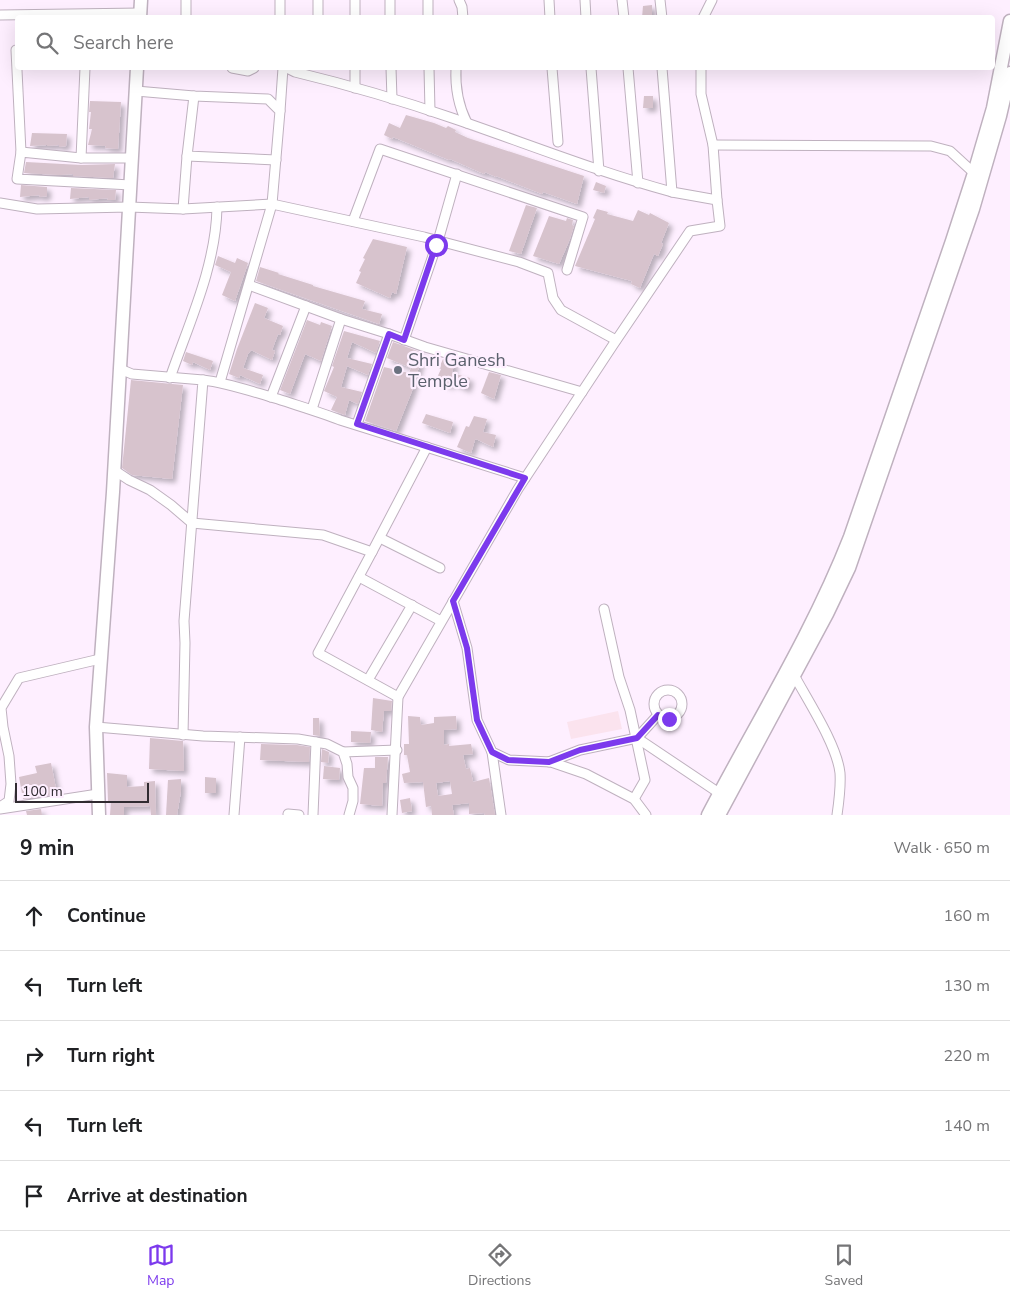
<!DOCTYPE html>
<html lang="en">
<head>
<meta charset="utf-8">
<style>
	body { margin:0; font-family:"Nunito Sans",sans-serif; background:#f2f2f2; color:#202124 }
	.scale { position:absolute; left:15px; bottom:12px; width:134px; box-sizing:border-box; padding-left:5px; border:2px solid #302b31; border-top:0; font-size:14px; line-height:18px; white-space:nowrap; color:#302b31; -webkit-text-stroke:4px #feefff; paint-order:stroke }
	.stop { position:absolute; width:15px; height:15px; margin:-11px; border:4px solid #7c3aed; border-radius:50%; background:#fff }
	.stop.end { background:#7c3aed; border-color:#fff; box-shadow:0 1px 5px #0008 }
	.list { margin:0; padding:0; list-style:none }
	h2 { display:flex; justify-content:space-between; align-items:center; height:65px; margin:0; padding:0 20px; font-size:21px }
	h2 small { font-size:16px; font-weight:400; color:#757577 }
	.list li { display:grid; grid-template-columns:32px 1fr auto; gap:15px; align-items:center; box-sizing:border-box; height:70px; padding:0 20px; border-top:1px solid #e0e0e0 }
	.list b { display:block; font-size:19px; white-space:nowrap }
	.list em { font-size:16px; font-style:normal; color:#757577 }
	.icon { flex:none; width:28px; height:28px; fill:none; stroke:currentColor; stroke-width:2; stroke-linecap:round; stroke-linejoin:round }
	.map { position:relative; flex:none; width:1010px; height:815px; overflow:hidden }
	.search { position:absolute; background:#fff; box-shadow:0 5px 20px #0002; left:15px; right:15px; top:15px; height:55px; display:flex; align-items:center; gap:12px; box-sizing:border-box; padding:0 18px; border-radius:5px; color:#757577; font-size:19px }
	.sheet { height:415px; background:#fff }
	nav { display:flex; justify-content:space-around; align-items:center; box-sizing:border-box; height:70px; border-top:1px solid #e0e0e0; background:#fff; font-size:14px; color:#757577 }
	nav a { display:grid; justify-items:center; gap:2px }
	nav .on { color:#7c3aed }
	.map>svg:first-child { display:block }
	.education { fill:#fbe3ee }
	.building { fill:#d7c3cd; fill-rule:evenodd; filter:url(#shadow) }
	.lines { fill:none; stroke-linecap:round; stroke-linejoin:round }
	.street-casing { stroke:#bfb1bf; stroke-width:11 }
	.secondary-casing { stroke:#bfb1bf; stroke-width:15 }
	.street { stroke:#fff; stroke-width:9 }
	.secondary { stroke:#fff; stroke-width:12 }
	.route { stroke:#7c3aed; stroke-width:6 }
	.worship-dot { fill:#6b7280; stroke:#feefff; stroke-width:2 }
	.labels { text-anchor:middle; stroke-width:4.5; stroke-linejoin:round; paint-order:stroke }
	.worship-label { font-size:18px; fill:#5b616d; stroke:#feefff; text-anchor:start }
</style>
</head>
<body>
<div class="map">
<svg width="1010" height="815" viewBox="0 0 1010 815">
	<defs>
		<filter id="shadow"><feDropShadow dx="4" dy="4" stdDeviation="2.5" flood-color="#0004"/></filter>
	</defs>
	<rect width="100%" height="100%" fill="#feefff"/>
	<polygon class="education" points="618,711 622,729 571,739 567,722"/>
	<g class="building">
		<polygon points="652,5 652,18 642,18 643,6"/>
		<polygon points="644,96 653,96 653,108 643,108"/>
		<polygon points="90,101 121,102 118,149 105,148 106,146 88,145 92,129 89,129 91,112 89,112"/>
		<polygon points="406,115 434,123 446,128 448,126 456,130 455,132 468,138 584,176 577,204 543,192 542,194 496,176 496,177 485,172 484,174 450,159 449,160 393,137 392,139 384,135 389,123 400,128"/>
		<polygon points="32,133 67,134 66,146 59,147 59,145 47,146 47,145 30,146"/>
		<polygon points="26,162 81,165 115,164 113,178 73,176 73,174 60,175 24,173"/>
		<polygon points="596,182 606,186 604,193 593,190"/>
		<polygon points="21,185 47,187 47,196 39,197 40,195 20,197"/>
		<polygon points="71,188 116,190 115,200 107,200 108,198 89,200 89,197 70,199"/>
		<polygon points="526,205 537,208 521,254 509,251"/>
		<polygon points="597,209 608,212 607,214 633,221 638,210 649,215 650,213 669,223 661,243 663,244 658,256 654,254 640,288 631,284 632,281 575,266 595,219 593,218"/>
		<polygon points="549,216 566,221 567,218 573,220 572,225 574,226 570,239 559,264 533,256"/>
		<polygon points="373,239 407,247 396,294 392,292 390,298 356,283 361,272 359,271 365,259 363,258"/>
		<polygon points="218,256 235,263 237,258 248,263 235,301 222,295 231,272 215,265"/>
		<polygon points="260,267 279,273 278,274 313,285 313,286 365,301 362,309 382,314 379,324 256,281"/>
		<polygon points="255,303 268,308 264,318 283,326 280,335 278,334 272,350 275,351 272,360 251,350 248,354 243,368 263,375 260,384 240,375 239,378 229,374 237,349"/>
		<polygon points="307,320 320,325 321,322 332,326 321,361 305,354 290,394 280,390"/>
		<polygon points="344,331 380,341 376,353 352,342 347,358 372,364 368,375 347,366 341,387 362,392 358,404 349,400 345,415 331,410 337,397 324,391 334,367 332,366"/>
		<polygon points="393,342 423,353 412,391 396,431 365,421 384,367 409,373 411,368 387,358"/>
		<polygon points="186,352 213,361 210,370 193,362 192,365 183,361"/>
		<polygon points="443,359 455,362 452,373 470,378 467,389 451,382 450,386 436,380 441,369 439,368"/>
		<polygon points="489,372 501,375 494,399 481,393"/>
		<polygon points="131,380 183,385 172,479 132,475 122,468"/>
		<polygon points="426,414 453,422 450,433 422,423"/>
		<polygon points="474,416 487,419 483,432 496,435 493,447 476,439 475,440 471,453 457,447 466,426 469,427"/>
		<polygon points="373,698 392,701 391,711 384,711 382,732 371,730"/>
		<path d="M 408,716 L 420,717 L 421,725 L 434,723 L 434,717 L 456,716 L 457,729 L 444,730 L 444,745 L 449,744 L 449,746 L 471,744 L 473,754 L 463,755 L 466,769 L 470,768 L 473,782 L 489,778 L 495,815 L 485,815 L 484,813 L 469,814 L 469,803 L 452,805 L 454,815 L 432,815 L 431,806 L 426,807 L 423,782 L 404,783 L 402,774 L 410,772 L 407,755 L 404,755 L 404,744 L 409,744 ZM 450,781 L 452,794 L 438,796 L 436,783 Z"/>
		<polygon points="313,718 319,718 320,736 313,735"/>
		<polygon points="351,731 371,732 370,743 351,742"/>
		<polygon points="150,738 183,741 184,771 149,769"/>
		<polygon points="261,744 297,745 310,747 309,762 260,760"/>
		<polygon points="322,749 329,752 328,763 321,762"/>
		<polygon points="375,757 388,757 386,783 383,783 382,806 360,804 364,768 375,768"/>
		<polygon points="51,763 57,794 23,799 19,777 37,773 35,766"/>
		<polygon points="324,766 340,768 339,780 323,779"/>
		<polygon points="107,773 127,775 127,787 144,786 144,782 155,781 156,815 151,815 150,806 124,807 124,815 110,815 111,801 108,801"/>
		<polygon points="205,777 216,778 216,793 205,793"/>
		<polygon points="181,779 181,791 177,815 166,815 168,780"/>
		<polygon points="410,798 412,811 402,813 400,800"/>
		<polygon points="41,809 42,815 27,815 26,811"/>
	</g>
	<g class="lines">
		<defs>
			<g id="street">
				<polyline points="186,0 186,18"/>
				<polyline points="280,0 280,18"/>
				<polyline points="318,0 318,18"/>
				<polyline points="355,0 355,18"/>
				<polyline points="390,0 390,18"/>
				<polyline points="428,0 428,18"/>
				<polyline points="459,0 462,7 463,18"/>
				<polyline points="549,0 550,18"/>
				<polyline points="585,0 586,18"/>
				<polyline points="622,0 624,18"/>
				<polyline points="660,0 662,18"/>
				<polyline points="0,15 140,13"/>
				<polyline points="703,18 712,0"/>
				<polyline points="18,50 16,50 21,152"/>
				<polyline points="232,68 248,71 254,68"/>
				<path d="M 287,68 L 295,72 C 349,85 403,101 455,119 C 528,144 598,172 672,192"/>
				<polyline points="355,68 355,88"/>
				<polyline points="391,68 392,99"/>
				<polyline points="429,68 430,111"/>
				<path d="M 456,68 C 455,88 458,105 467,123"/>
				<polyline points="552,68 558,142"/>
				<polyline points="591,68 599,171"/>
				<polyline points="628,68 638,183"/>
				<polyline points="701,68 701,94 713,145 717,200"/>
				<polyline points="136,91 194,96 268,99 280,111 272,204 220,382"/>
				<polyline points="194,96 187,156 276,160"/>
				<polyline points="280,111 283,68"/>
				<polyline points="713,145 931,146 950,151 974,173"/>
				<polyline points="81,158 85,68"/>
				<polyline points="131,185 17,179 21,152 81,158 132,158"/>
				<polyline points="0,203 37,209 129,207 183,209 272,204 424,237 519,262 548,273 553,298 561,310 616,340"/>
				<polyline points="183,209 187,156"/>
				<polyline points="353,221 380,149 583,217 567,270"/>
				<polyline points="249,285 341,319 389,334 357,424"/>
				<polyline points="389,334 425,347 582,392"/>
				<polyline points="404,340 438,241 457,174"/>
				<polyline points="120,369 132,374 203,380 184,621 185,643 183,735"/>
				<path d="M 170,378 C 189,323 216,266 217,207"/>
				<path d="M 203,380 C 229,383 253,392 278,399 C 299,406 320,412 340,420 L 525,478"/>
				<polyline points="271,397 306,306"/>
				<polyline points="312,409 341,319"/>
				<polyline points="114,470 129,480 150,490 171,505 192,523 323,535 372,552 318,653 398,697"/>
				<polyline points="380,538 440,568"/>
				<polyline points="372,552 427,447"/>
				<polyline points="359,577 441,621"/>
				<polyline points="453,601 467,648 477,720 492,752 509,760 551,762 586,774 634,799 646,815"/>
				<polyline points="604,609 619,677 630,710 645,780 634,799"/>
				<path d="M 794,675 C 808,701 837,745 840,773 C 841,787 839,801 837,815"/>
				<polyline points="368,680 412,605"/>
				<circle cx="668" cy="704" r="14"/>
				<polyline points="96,727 203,736 298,739 327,744 343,752 347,764 348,777 353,788 353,801 349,815"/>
				<polyline points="637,738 719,793"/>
				<polyline points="343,752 397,750"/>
				<polyline points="492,752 501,815"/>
				<polyline points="549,762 580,750 637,738 658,715"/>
				<polyline points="0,807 9,801 11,784 9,756 3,727 1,708 19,678 100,659"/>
				<polyline points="0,809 98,794"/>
				<polyline points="288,814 299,815"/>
				<polyline points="234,815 240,737"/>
				<polyline points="313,815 316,742"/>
				<polyline points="392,815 398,697 518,489 613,345 690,231 720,226 717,200 672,192 662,68"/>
			</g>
			<g id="secondary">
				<polyline points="140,18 141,0"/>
				<polyline points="99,815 96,727 113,492 137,68"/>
				<path d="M 708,815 C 756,723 812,634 850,537 L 952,241 L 974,173 L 993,108 L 1010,21"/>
				<polyline points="719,815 827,614 849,568 973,209 1000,116 1010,73"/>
			</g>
		</defs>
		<use href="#street" class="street-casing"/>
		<use href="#secondary" class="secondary-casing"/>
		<use href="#street" class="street"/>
		<use href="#secondary" class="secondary"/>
	</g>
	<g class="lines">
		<polyline class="route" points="436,245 404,340 389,334 357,424 525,478 453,601 467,648 477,720 492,752 508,760 549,762 580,750 637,738 658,715 669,719"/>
	</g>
	<circle class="worship-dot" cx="398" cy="370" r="5"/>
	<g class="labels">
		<g class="worship-label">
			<text x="408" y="366">Shri Ganesh<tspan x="408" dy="21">Temple</tspan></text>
		</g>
	</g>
</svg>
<div class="scale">100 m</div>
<div class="stop" style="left:436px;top:245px"></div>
<div class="stop end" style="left:669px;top:719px"></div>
<div class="search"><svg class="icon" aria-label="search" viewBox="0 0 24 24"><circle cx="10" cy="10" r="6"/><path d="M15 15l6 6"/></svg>Search here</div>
</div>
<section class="sheet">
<h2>9 min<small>Walk · 650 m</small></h2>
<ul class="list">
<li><svg class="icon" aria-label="ahead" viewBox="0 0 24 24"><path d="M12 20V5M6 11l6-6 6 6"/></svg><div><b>Continue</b></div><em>160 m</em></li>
<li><svg class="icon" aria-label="left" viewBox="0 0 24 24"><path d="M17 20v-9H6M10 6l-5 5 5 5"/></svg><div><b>Turn left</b></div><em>130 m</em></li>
<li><svg class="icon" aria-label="right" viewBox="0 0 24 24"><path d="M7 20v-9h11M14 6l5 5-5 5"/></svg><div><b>Turn right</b></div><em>220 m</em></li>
<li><svg class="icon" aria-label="left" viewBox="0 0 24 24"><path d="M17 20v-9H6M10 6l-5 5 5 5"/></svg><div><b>Turn left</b></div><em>140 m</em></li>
<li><svg class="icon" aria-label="arrive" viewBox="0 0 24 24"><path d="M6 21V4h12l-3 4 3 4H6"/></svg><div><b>Arrive at destination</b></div></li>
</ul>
</section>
<nav>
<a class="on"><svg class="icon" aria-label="map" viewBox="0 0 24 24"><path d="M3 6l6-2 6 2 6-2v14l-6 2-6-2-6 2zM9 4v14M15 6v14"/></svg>Map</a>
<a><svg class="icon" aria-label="directions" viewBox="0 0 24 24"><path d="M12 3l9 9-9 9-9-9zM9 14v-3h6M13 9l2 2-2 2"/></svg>Directions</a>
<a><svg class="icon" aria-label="saved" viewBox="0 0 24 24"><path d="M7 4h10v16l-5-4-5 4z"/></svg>Saved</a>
</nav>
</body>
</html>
